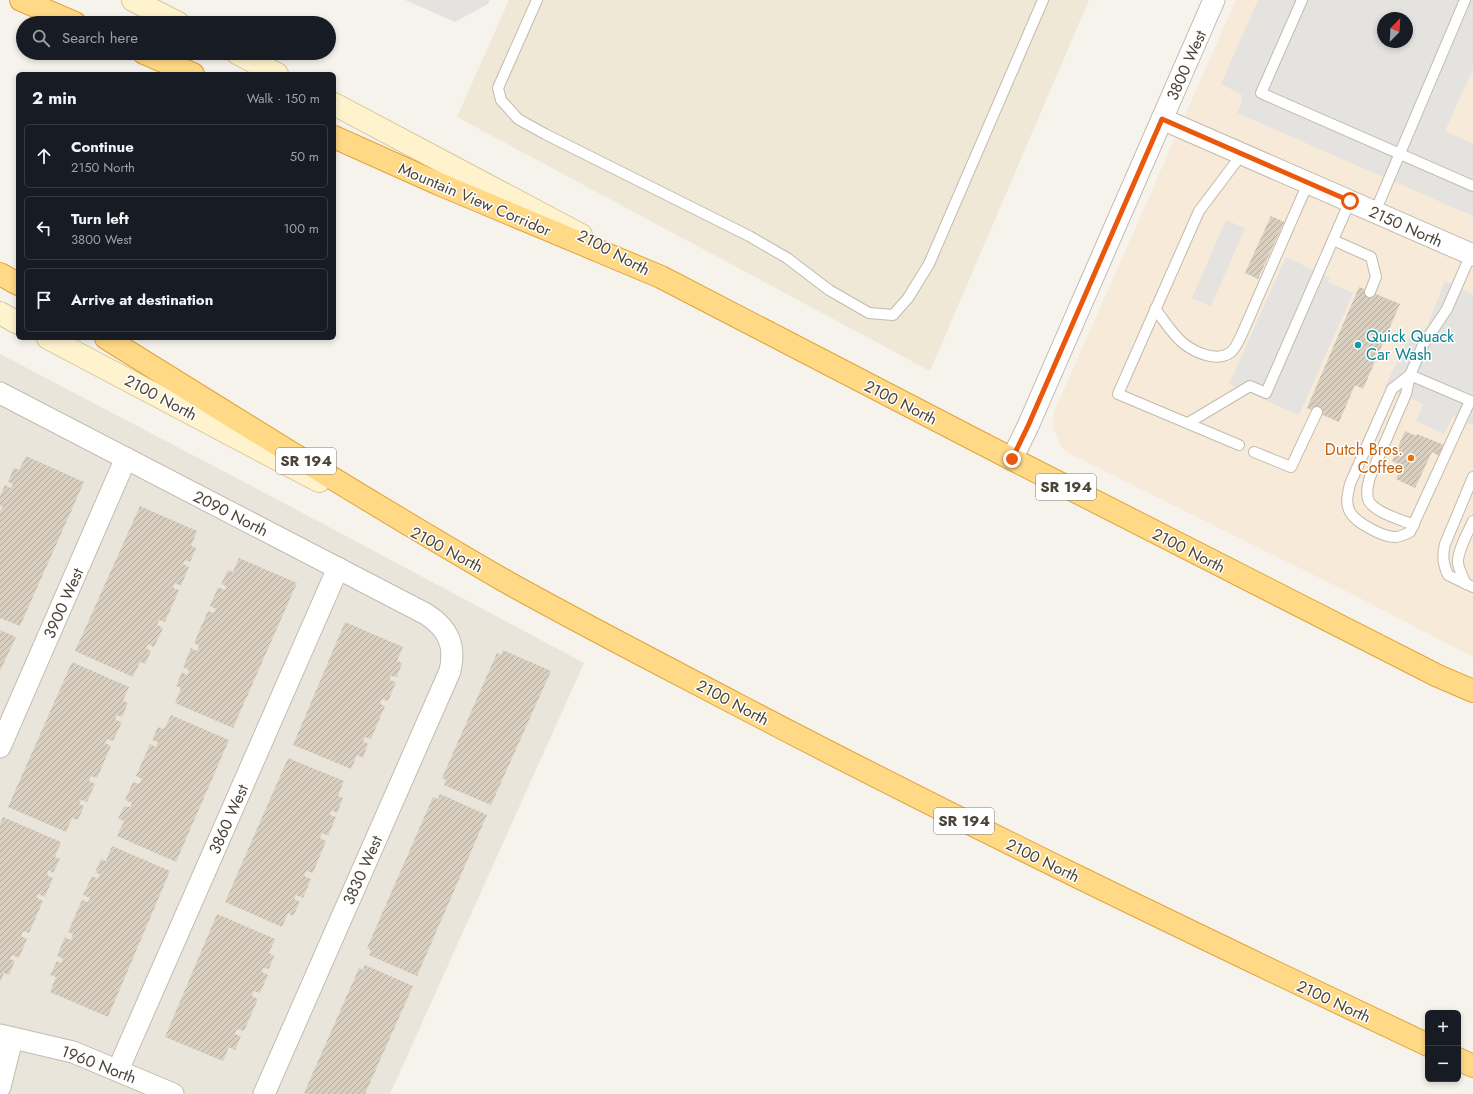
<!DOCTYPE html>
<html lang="en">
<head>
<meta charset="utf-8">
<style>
	body { margin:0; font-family:Jost,sans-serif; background:#20242c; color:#f1f3f6 }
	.controls { position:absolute; right:12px; bottom:12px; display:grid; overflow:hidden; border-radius:6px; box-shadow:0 2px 6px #0003 }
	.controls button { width:36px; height:36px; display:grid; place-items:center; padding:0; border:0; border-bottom:1px solid #363941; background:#171b24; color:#f1f3f6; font:20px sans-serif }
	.compass { position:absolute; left:1377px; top:12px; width:36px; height:36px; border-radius:50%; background:#171b24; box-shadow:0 2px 6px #0003; rotate:24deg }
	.stop { position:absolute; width:12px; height:12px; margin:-9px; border:3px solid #ea580c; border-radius:50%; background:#fff }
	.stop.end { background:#ea580c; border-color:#fff; box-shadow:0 1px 4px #0008 }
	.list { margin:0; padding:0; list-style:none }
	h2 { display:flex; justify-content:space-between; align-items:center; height:52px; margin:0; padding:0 16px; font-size:17px }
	h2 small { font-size:13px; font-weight:400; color:#9ea1a6 }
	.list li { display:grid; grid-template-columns:26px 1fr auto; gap:12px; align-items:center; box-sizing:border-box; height:64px; margin:0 8px 8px; padding:0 8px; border:1px solid #363941; border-radius:6px }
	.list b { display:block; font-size:15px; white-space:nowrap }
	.list p { margin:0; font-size:13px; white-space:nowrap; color:#9ea1a6 }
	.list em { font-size:13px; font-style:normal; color:#9ea1a6 }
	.icon { flex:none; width:22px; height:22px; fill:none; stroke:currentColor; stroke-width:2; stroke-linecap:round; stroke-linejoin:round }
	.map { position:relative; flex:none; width:1473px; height:1094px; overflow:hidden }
	.search { position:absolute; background:#171b24; box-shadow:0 2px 6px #0003; left:16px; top:16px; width:320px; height:44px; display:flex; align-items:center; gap:10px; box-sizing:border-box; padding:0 14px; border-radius:22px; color:#9ea1a6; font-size:15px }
	.panel { position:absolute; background:#171b24; box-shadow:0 2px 6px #0003; left:16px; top:72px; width:320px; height:268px; border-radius:6px }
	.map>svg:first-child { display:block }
	.residential { fill:#eae5da }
	.commercial { fill:#f7ead8; fill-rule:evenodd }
	.education { fill:#efe8d6 }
	.parking { fill:#e5e3e0; fill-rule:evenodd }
	.building { fill:url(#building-hatch) }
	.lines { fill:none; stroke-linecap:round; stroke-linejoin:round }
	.service-casing { stroke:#c2bbae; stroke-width:12 }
	.minor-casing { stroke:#c2bbae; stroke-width:23 }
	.secondary-casing { stroke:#d6c79b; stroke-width:24 }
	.trunk-casing { stroke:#e0a43c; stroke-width:24 }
	.service { stroke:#fff; stroke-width:10 }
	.minor { stroke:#fff; stroke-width:21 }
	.secondary { stroke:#fff3cd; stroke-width:22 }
	.trunk { stroke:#ffd985; stroke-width:22 }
	.route { stroke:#ea580c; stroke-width:5 }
	.culture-dot { fill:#0f9aa8; stroke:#fff; stroke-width:1.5 }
	.food-dot { fill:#e8710a; stroke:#fff; stroke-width:1.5 }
	.labels { text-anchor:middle; stroke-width:3; stroke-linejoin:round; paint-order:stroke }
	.shield { fill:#fff; stroke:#817c74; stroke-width:1 }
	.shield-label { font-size:15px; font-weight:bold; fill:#4b4439 }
	.street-label { font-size:16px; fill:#4b4439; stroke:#fff }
	.culture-label { font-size:16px; fill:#0d838f; stroke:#fff; text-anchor:start }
	.food-label { font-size:16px; fill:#c56008; stroke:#fff; text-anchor:end }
</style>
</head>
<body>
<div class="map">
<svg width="1473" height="1094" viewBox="0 0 1473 1094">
	<defs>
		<pattern id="building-hatch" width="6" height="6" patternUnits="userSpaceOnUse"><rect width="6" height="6" fill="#d8cfc1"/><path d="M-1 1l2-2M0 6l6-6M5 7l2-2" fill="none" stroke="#b1aa9e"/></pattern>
	</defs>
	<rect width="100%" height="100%" fill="#f6f3ec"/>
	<polygon class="residential" points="0,354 265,493 584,663 390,1094 0,1094"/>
	<path class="commercial" d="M 1236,0 L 1473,0 L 1473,657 L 1354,595 L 1072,455 L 1062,448 L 1053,427 L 1054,412 ZM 1383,18 L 1407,18 L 1407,42 L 1383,42 Z"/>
	<polygon class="education" points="509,0 1089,0 930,371 457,117"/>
	<g class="parking">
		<polygon points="405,0 490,0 488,4 455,22"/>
		<path d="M 1258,0 L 1473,0 L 1473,69 L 1445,131 L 1473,144 L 1473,216 L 1237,113 L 1242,101 L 1242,95 L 1221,84 ZM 1383,18 L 1407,18 L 1407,42 L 1383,42 Z"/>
		<polygon points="1226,220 1245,228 1211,306 1192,298"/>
		<polygon points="1286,257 1330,278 1328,282 1353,293 1299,415 1229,384"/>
		<polygon points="1445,281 1473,294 1473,425 1453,416 1444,434 1416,421 1423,404 1385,387 1407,340 1412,335 1424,330 1427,326"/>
	</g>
	<g class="building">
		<polygon points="1271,216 1284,222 1258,279 1245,273"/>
		<polygon points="1359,287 1400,304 1363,389 1355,385 1339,422 1307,408"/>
		<polygon points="1405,431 1416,436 1417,434 1444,445 1439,456 1432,452 1415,488 1396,479 1402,466 1392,461"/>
		<polygon points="26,456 84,482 20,626 0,618 0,511 3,507 0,506 0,496 5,485 11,488 13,484 8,482 14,468 19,470"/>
		<polygon points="140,506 197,531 191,546 196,548 190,562 185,560 183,564 189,567 181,586 175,583 173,588 179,590 165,622 159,620 157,625 163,628 154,647 148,644 146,648 151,651 145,664 140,662 133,677 75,651"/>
		<polygon points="239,558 297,583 233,728 175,703 181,688 176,686 182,672 187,675 189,670 183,667 191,648 197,651 199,646 194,643 208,611 214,613 216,609 210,606 218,587 225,590 226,586 221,584 228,570 233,572"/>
		<polygon points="345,622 403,647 397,661 402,663 397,677 391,676 389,680 396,682 388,701 382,699 380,704 385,706 371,739 365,737 363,741 368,744 363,758 357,755 351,769 293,745"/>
		<polygon points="0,630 16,637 0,671"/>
		<polygon points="503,650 551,671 491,805 444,785 446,780 442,778 497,653 501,655"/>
		<polygon points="72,662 129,687 123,701 128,703 122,717 117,715 115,720 122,722 113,741 107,739 105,743 111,746 97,778 91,776 89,781 95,784 87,802 81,800 79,804 84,806 78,820 72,818 66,832 8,807"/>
		<polygon points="171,715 229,740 176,862 117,836 124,821 118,819 124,806 130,807 132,803 125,800 133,782 139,784 142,779 136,776 150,744 156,747 158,742 152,740 158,727 164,729"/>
		<polygon points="288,758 344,781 338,796 343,798 337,813 332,810 330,815 336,817 328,836 322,833 320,838 326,841 313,873 306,871 304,876 311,879 303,898 296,895 294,899 300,902 293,916 288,913 282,927 225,902"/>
		<polygon points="440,794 487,815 417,976 369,955 371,950 367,948 433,797 438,799"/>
		<polygon points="3,817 61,842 55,857 60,859 53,873 48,870 47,875 53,878 45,897 38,894 37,898 43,901 29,933 23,931 21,936 27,939 19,958 12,955 10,959 15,961 9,975 4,973 0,982 0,824"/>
		<polygon points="112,846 170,871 108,1017 50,992 56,977 50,975 57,961 61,963 63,959 57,956 65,937 71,940 73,934 68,932 82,900 88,902 90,898 83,895 92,876 98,879 100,874 95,873 101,859 106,861"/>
		<polygon points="217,914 275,939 269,953 274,956 269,969 263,968 262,972 268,975 260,993 254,991 252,996 258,999 244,1031 237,1029 235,1034 241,1036 235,1050 229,1047 223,1061 165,1037"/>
		<polygon points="365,965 413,986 365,1094 307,1094 304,1093 359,968 363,970"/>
	</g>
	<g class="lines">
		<defs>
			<g id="service">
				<polyline points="537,0 498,88 501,100 518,119 545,134 749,236 787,258 829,290 869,313 893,315 908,298 929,264 1043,0"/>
				<polyline points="1302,0 1261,93 1473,186"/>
				<polyline points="1375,212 1465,0"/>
				<polyline points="1333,240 1371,257 1376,277 1370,292"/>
				<polyline points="1471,254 1447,309 1423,345 1410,375 1473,402"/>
				<path d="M 1155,309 C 1164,320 1172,334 1183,343 C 1194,352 1217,363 1231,352 C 1236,348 1239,340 1242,334 L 1308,183"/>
				<path d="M 1410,375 L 1392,389 L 1350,484 C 1348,493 1345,503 1350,512 C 1356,523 1383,537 1395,537 C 1400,537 1406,534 1410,532 L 1470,401"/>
				<path d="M 1410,375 L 1406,394 L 1370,477 C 1368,484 1366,491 1368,499 C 1372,512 1402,520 1414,525"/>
				<polyline points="1188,423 1250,386 1266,393 1350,201"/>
				<polyline points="1239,445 1118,394 1199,211 1242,154"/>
				<polyline points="1254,452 1291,467 1317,412"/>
				<path d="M 1473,477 L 1445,544 C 1442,556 1443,564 1448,575 L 1473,587"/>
				<path d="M 1466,584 C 1463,577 1459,570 1458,563 C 1457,552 1468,532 1473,521"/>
			</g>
			<g id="minor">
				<polyline points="1162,119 1473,255"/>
				<path d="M 0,393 L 426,614 C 448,628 456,645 450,671 L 264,1094"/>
				<polyline points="1012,459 1028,426 1214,0"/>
				<polyline points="0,747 126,458"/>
				<polyline points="0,1035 73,1052 173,1094"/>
				<polyline points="118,1070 338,568"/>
				<polyline points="0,1087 12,1039"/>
			</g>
			<g id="secondary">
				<polyline points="133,0 178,23"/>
				<polyline points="237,53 277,74"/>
				<polyline points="334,104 581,235"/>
				<polyline points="0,313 18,323"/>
				<polyline points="48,338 319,481"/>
			</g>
			<g id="trunk">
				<polyline points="21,0 75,23"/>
				<polyline points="144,53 193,74"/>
				<polyline points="334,137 439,184 661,277 1012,459 1438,676 1473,691"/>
				<polyline points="0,274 18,284"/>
				<path d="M 106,338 C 238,420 370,503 505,581 C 582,624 660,664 738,705 C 965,824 1196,935 1428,1045"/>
				<polyline points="1458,1059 1473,1066"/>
			</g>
		</defs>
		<use href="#service" class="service-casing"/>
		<use href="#minor" class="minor-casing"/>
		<use href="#secondary" class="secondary-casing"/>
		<use href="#trunk" class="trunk-casing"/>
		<use href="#service" class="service"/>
		<use href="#minor" class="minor"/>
		<use href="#secondary" class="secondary"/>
		<use href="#trunk" class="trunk"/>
	</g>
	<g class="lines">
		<polyline class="route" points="1012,459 1028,426 1162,119 1350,201"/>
	</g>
	<circle class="culture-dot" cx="1358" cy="345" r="4"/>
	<circle class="food-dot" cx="1411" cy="458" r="4"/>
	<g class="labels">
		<g class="shield">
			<rect x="276" y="448" width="60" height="26" rx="3"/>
			<rect x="1036" y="474" width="60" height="26" rx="3"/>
			<rect x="934" y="808" width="60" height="26" rx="3"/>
		</g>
		<g class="shield-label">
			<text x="306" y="466">SR 194</text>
			<text x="1066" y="492">SR 194</text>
			<text x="964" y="826">SR 194</text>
		</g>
		<g class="street-label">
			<text transform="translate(1186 65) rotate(-66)" y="6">3800 West</text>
			<text transform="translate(475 199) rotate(23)" y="6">Mountain View Corridor</text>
			<text transform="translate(1406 226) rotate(24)" y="6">2150 North</text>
			<text transform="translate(614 252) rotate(28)" y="6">2100 North</text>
			<text transform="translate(161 397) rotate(28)" y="6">2100 North</text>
			<text transform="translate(901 402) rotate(27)" y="6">2100 North</text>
			<text transform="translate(231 513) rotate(27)" y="6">2090 North</text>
			<text transform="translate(447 549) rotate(28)" y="6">2100 North</text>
			<text transform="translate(1189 550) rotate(27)" y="6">2100 North</text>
			<text transform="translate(63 603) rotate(-66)" y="6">3900 West</text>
			<text transform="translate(733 702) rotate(28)" y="6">2100 North</text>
			<text transform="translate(228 819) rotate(-66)" y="6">3860 West</text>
			<text transform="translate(1043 860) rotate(26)" y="6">2100 North</text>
			<text transform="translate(362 870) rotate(-66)" y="6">3830 West</text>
			<text transform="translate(1334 1001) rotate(25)" y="6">2100 North</text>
			<text transform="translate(99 1064) rotate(21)" y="6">1960 North</text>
		</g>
		<g class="culture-label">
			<text x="1366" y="342">Quick Quack<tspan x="1366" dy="18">Car Wash</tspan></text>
		</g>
		<g class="food-label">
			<text x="1403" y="455">Dutch Bros.<tspan x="1403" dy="18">Coffee</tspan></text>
		</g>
	</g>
</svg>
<div class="controls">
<button>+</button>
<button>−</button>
</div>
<svg class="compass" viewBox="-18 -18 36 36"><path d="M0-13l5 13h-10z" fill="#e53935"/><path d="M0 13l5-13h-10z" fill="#9ea1a6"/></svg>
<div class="stop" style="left:1350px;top:201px"></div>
<div class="stop end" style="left:1012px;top:459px"></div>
<div class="search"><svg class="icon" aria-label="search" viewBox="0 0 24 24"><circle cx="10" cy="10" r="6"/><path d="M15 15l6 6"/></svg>Search here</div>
<section class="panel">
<h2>2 min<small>Walk · 150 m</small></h2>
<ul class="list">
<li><svg class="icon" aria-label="ahead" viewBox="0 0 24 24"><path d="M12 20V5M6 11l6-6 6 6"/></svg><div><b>Continue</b><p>2150 North</p></div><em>50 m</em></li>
<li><svg class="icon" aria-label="left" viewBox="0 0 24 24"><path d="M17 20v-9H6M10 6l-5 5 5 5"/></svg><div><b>Turn left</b><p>3800 West</p></div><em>100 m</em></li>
<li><svg class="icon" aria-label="arrive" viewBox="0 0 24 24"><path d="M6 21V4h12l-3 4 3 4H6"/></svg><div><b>Arrive at destination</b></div></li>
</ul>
</section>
</div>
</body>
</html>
